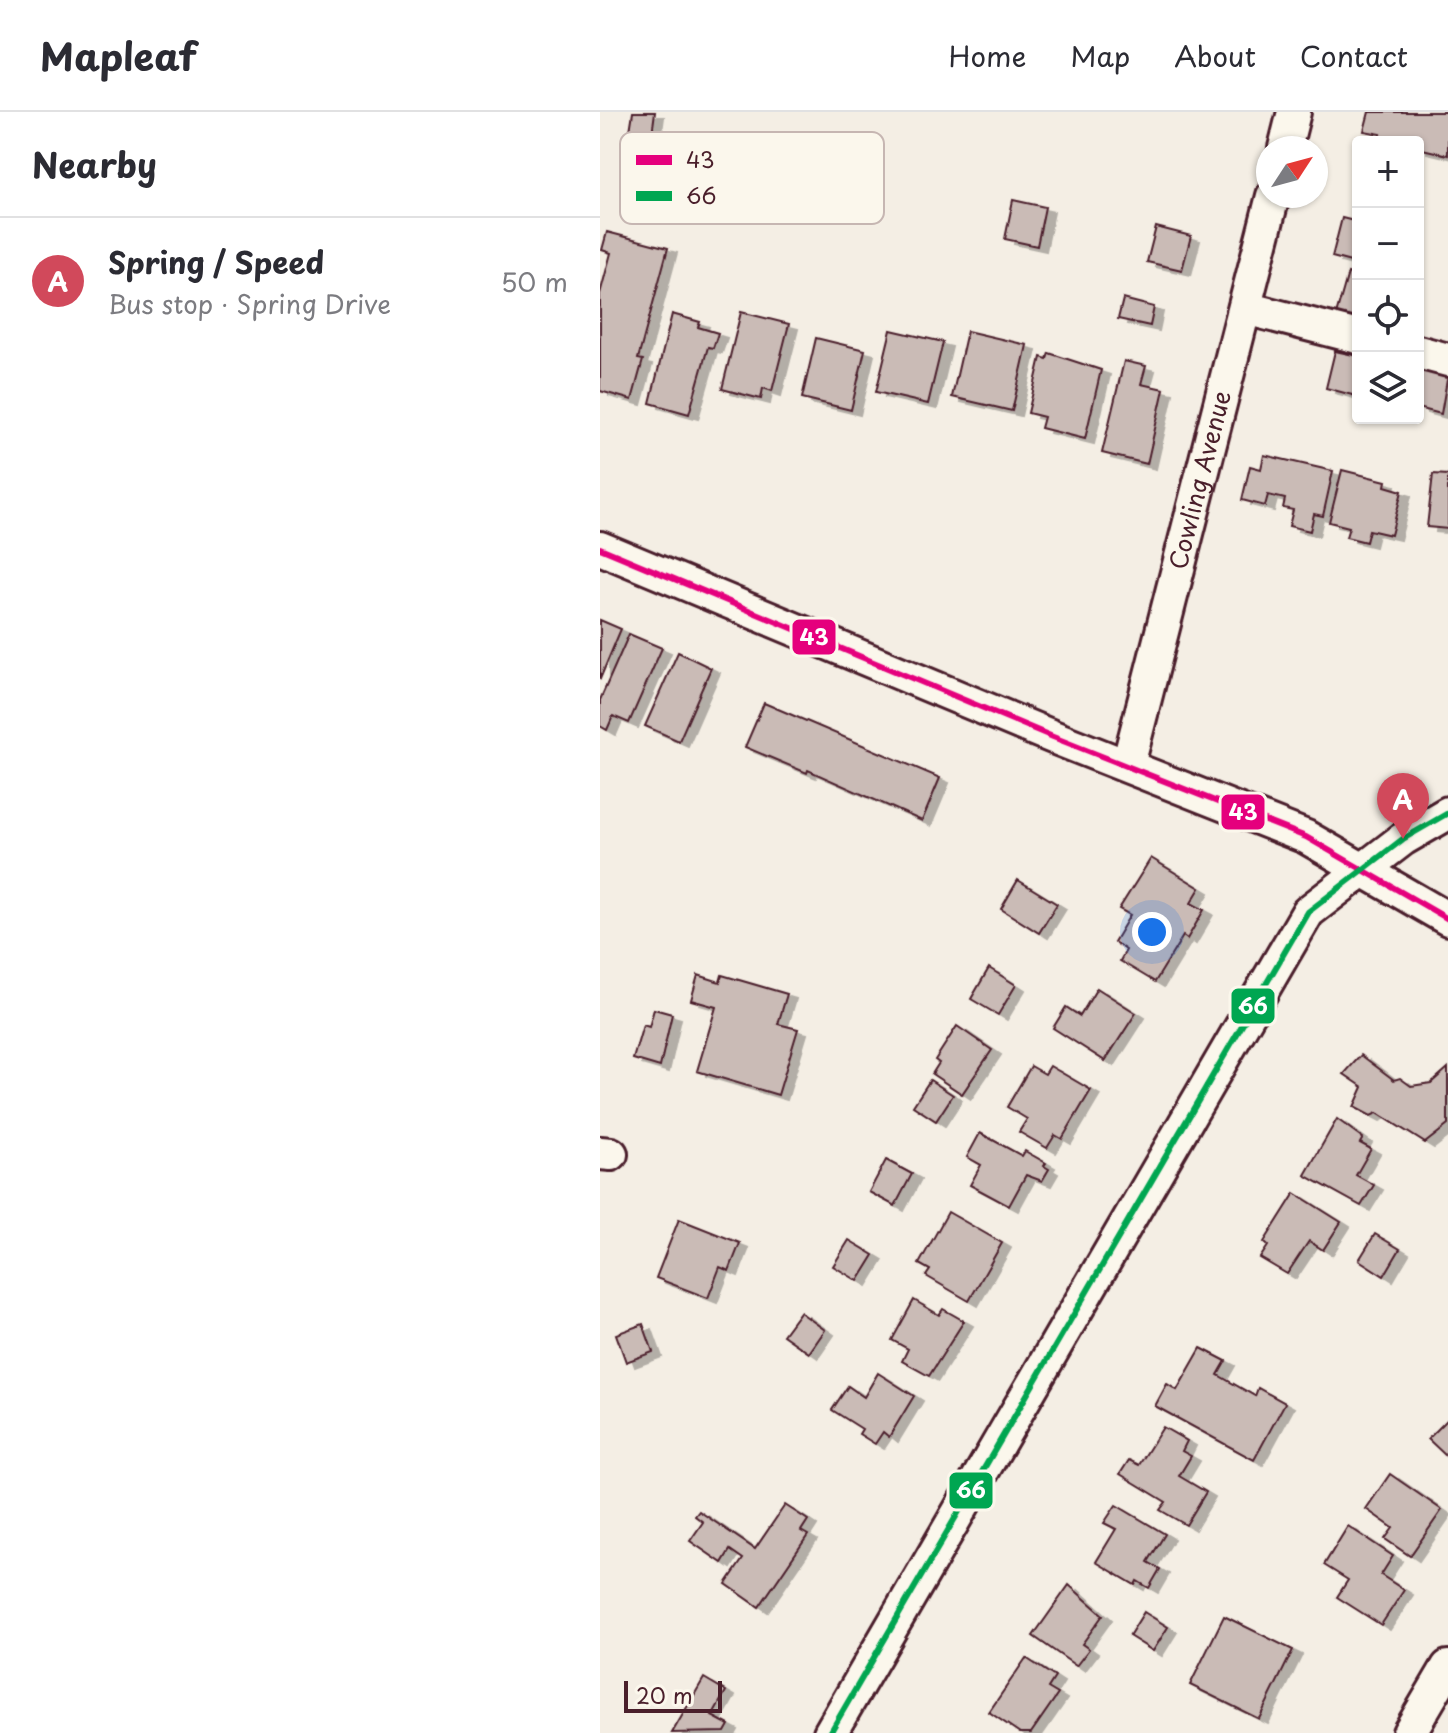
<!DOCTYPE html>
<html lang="en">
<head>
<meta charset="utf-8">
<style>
	body { margin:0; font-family:"Playpen Sans",sans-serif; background:#f2f2f3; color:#2b2b33 }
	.controls { position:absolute; right:24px; top:24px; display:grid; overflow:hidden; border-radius:8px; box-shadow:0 2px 6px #0004 }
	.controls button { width:72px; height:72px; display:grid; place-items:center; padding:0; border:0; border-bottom:2px solid #e1e1e2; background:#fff; color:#2b2b33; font:40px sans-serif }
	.compass { position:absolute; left:656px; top:24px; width:72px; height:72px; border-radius:50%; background:#fff; box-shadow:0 2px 6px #0004; rotate:54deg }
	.scale { position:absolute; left:24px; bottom:20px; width:98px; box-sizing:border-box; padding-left:8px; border:4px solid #4a1f2b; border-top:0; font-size:22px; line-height:28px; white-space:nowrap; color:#4a1f2b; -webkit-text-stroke:6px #fbf7ec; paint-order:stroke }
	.you { position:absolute; left:552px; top:820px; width:28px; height:28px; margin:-20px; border:6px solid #fff; border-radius:50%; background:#1a73e8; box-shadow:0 0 0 12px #1a73e833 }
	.badge { display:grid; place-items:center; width:52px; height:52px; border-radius:50%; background:#d1495b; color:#fff; font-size:26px; font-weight:700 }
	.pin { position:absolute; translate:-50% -66px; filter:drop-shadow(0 2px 4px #0008) }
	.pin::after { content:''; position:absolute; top:42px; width:28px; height:24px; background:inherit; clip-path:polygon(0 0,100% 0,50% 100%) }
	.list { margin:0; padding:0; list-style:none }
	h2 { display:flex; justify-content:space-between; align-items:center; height:104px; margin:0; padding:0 32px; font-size:34px }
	h2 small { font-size:26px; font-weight:400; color:#7c7c81 }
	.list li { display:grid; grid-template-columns:52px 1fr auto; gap:24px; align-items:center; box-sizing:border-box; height:128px; padding:0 32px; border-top:2px solid #e1e1e2 }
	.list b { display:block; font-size:30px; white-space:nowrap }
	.list p { margin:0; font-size:26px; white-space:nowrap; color:#7c7c81 }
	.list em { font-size:26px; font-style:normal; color:#7c7c81 }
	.icon { flex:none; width:44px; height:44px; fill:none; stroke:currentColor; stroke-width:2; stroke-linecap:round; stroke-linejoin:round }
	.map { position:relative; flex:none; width:848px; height:1621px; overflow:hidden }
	header { display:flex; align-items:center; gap:48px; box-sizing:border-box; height:112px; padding:0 40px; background:#fff; border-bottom:2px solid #e1e1e2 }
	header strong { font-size:38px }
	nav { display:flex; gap:44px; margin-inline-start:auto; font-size:28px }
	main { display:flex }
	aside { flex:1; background:#fff }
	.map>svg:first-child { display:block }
	.building { fill:#cabbb6; stroke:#4a1f2b; stroke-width:2; filter:url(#shadow) }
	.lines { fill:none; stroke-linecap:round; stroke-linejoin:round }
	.street-casing { stroke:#4a1f2b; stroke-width:38 }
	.street { stroke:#fbf7ec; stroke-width:32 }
	.bus-1-casing { stroke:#fbf7ec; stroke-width:12 }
	.bus-2-casing { stroke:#fbf7ec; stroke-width:12 }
	.bus-1 { stroke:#e5007d; stroke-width:6 }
	.bus-2 { stroke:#00a651; stroke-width:6 }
	.labels { text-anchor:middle; stroke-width:6; stroke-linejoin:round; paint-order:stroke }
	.street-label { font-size:24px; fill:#4a1f2b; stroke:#fbf7ec }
	.key { fill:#fbf7ec; stroke:#c6b6b2; stroke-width:2 }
	.key-label { font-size:22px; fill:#4a1f2b }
	.line-badge { stroke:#fbf7ec; stroke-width:3 }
	.badge-label { font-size:22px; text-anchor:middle; font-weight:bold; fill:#fff }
</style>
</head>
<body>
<header>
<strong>Mapleaf</strong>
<nav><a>Home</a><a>Map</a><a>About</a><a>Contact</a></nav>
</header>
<main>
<aside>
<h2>Nearby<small></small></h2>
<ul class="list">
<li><span class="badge">A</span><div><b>Spring / Speed</b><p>Bus stop · Spring Drive</p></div><em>50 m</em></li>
</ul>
</aside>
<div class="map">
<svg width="848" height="1621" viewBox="0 0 848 1621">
	<defs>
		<filter id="shadow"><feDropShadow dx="9" dy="5" stdDeviation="0" flood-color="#0004"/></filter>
	</defs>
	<rect width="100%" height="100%" fill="#f4eee4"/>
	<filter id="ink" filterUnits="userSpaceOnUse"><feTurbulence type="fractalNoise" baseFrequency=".0125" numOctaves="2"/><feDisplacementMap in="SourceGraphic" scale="16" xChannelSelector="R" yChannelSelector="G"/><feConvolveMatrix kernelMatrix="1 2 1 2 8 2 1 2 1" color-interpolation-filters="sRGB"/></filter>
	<g filter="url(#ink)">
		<g class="building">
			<polygon points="33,0 55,0 52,22 30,19"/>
			<polygon points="769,0 848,0 848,43 818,36 818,30 779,30 781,22 764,19"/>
			<polygon points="413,88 445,95 437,134 405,127"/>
			<polygon points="742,106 758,110 758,152 732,145"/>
			<polygon points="556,115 591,124 582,158 547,150"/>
			<polygon points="7,120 68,136 38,247 43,248 32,288 0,279 0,182 11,141 2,138"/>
			<polygon points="748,161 758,164 758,217 734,210"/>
			<polygon points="523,187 554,195 550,214 518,207"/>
			<polygon points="141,200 189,212 172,279 163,276 161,287 122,277"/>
			<polygon points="72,202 100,210 98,215 118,221 113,236 108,235 89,302 50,291"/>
			<polygon points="291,218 343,230 328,292 276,280"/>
			<polygon points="367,219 427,233 412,299 352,285"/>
			<polygon points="216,226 265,238 251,298 202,286"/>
			<polygon points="735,239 758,244 756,284 726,276"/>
			<polygon points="449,241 501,258 485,327 441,316 444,305 428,301 441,245 447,247"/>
			<polygon points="524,249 546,254 541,272 564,277 547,352 502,341"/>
			<polygon points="818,254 848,262 841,302 818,296"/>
			<polygon points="664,343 733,359 723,404 714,402 710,419 689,414 693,398 683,396 685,387 668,383 665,394 642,388 650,354 661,357"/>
			<polygon points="742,358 786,369 785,374 802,379 791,423 769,418 766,430 746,425 749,415 729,410"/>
			<polygon points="833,362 848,363 848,417 827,415"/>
			<polygon points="0,508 21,517 0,567"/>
			<polygon points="29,522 62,536 29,611 13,604 7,618 0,614 0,588"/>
			<polygon points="78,540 111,556 79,629 45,614"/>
			<polygon points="164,591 340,666 322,709 208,658 207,661 145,635"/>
			<polygon points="551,746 600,776 591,791 604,798 587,827 583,824 555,870 520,849 526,838 514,830 530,803 519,797"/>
			<polygon points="418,768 457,792 439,821 401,797"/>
			<polygon points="389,856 416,873 398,903 371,887"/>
			<polygon points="98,863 120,870 122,863 187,882 178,912 198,917 178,983 97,959 116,895 91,888"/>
			<polygon points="497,876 536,901 505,949 453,916 466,895 480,904"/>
			<polygon points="54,897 72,902 60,955 33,947 43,913 49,915"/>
			<polygon points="357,914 392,938 362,982 332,962 339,951 335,948"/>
			<polygon points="761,943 794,968 800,966 811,974 831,971 848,956 848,1013 825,1031 777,1001 771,1004 754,995 763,975 744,962"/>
			<polygon points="431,954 445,962 450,954 491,978 462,1027 455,1023 447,1036 419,1020 427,1007 407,995"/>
			<polygon points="330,968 353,983 336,1009 313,994"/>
			<polygon points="737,1007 763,1026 760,1031 771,1037 756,1063 774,1073 761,1094 705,1063"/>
			<polygon points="380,1021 422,1044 425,1039 446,1051 444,1054 449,1057 442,1069 426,1063 409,1094 370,1073 381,1053 367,1045"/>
			<polygon points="286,1048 312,1062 295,1094 269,1080"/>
			<polygon points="695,1081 741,1110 723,1138 709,1129 687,1162 660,1146 668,1134 664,1130"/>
			<polygon points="348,1100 402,1131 369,1189 326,1164 330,1158 319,1152"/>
			<polygon points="79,1107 140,1131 129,1159 120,1155 108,1186 56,1166"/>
			<polygon points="775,1122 800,1137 784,1164 759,1148"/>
			<polygon points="249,1128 274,1143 258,1169 233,1154"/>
			<polygon points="314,1188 339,1203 343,1197 364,1209 329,1264 302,1249 308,1237 292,1228"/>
			<polygon points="200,1200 225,1218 209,1241 183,1223"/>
			<polygon points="43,1212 53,1240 26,1250 16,1222"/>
			<polygon points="601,1236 626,1249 618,1263 655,1284 658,1276 685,1291 654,1348 555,1294 567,1272 577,1278"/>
			<polygon points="278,1261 314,1284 289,1325 283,1320 275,1332 259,1322 262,1317 232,1298 248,1274 264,1285"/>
			<polygon points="848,1307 848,1346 828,1327"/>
			<polygon points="563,1315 587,1329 582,1339 591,1344 579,1364 606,1380 586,1413 560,1398 566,1390 520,1362 529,1348 539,1353"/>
			<polygon points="790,1362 842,1398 810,1444 785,1427 793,1416 766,1397"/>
			<polygon points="185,1393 208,1408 201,1419 208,1423 159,1495 126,1472 143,1447 130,1438 122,1451 90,1429 103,1410 95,1404 99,1399 155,1437"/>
			<polygon points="516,1393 565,1422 548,1450 560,1457 549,1476 537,1469 535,1473 496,1450 516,1417 504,1411"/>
			<polygon points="748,1414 793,1444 781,1463 804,1478 781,1513 737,1485 748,1468 724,1453"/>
			<polygon points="469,1473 503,1503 482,1532 489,1537 476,1554 433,1524"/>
			<polygon points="544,1500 568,1515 553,1539 529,1524"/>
			<polygon points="624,1504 693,1538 659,1607 590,1573"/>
			<polygon points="426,1546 455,1565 448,1576 458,1582 431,1621 420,1621 389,1600"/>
			<polygon points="104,1566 126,1579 112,1604 129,1613 125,1620 72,1621"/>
		</g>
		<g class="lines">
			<defs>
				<g id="street">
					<polyline points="685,36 694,0"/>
					<polyline points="645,196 758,225"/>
					<polyline points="818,240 848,248"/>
					<polyline points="0,436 453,625 706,725 848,807"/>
					<path id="s1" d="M 528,653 L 673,84"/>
					<polyline points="0,1041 11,1042"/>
					<polyline points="230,1621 708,800 803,727 848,701"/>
					<polyline points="809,1621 848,1555"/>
				</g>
			</defs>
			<use href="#street" class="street-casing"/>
			<use href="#street" class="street"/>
			<defs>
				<polyline id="bus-1" points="0,436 453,625 706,725 848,807"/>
				<polyline id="bus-2" points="230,1621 708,800 803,727 848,701"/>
			</defs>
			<use href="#bus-1" class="bus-1-casing"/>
			<use href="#bus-2" class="bus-2-casing"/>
			<use href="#bus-1" class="bus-1"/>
			<use href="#bus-2" class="bus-2"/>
		</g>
	</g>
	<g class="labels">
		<g class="street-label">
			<text dy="8" stroke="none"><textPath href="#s1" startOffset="294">Cowling Avenue</textPath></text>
		</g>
	</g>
	<rect x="20" y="20" width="264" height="92" rx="12" class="key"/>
	<rect x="36" y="43" width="36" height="10" fill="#e5007d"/>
	<rect x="36" y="79" width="36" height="10" fill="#00a651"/>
	<g class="key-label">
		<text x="86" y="56">43</text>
		<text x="86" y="92">66</text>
	</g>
	<g class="line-badge">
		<rect x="191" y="506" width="46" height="38" rx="8" fill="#e5007d"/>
		<rect x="620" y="681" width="46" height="38" rx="8" fill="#e5007d"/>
		<rect x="630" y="875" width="46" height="38" rx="8" fill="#00a651"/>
		<rect x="348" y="1359" width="46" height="39" rx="8" fill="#00a651"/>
	</g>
	<g class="badge-label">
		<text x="214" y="533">43</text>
		<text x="643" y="708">43</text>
		<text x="653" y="902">66</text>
		<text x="371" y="1386">66</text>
	</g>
</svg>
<div class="controls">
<button>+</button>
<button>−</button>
<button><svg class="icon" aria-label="locate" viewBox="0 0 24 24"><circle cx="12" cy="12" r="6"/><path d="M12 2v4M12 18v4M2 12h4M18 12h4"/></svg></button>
<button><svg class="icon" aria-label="layers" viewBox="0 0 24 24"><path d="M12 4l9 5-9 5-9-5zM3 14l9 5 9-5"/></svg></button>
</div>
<svg class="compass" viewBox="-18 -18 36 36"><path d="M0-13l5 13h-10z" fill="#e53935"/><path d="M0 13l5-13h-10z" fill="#7c7c81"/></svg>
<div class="scale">20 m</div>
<div class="you"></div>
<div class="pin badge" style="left:803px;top:727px">A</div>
</div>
</main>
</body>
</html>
